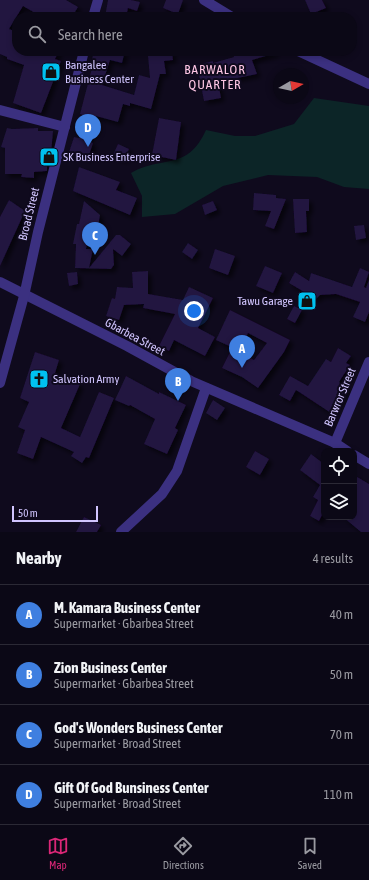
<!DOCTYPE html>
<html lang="en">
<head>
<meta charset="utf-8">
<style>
	body { margin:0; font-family:"Asap Condensed",sans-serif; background:#14111f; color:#f1f3f6 }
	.controls { position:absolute; right:12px; bottom:12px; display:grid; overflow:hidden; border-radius:8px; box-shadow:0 2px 6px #0003 }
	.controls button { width:36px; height:36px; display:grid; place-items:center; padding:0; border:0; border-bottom:1px solid #2b2935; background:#0b0816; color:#f1f3f6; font:20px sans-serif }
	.compass { position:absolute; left:273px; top:68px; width:36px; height:36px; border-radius:50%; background:#0b0816; box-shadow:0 2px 6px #0003; rotate:81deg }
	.scale { position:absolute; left:12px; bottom:10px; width:86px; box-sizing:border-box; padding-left:4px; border:2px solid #d1c5ff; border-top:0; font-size:11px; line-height:14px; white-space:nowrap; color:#d1c5ff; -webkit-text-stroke:3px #0f0a1d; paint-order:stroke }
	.you { position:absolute; left:194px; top:311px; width:14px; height:14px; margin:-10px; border:3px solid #fff; border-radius:50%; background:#1a73e8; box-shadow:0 0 0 6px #1a73e833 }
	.badge { display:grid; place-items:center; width:26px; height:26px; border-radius:50%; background:#db2777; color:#fff; font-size:13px; font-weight:700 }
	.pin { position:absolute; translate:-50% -33px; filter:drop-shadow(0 1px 2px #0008) }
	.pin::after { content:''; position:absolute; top:21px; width:14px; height:12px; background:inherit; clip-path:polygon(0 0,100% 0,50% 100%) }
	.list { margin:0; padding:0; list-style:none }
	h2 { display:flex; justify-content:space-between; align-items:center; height:52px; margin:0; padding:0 16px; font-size:17px }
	h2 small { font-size:13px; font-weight:400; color:#9a9aa1 }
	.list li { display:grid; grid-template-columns:26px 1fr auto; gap:12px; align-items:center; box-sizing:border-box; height:60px; padding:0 16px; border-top:1px solid #2b2935 }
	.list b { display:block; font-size:15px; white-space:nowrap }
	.list p { margin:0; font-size:13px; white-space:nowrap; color:#9a9aa1 }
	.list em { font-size:13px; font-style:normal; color:#9a9aa1 }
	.icon { flex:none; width:22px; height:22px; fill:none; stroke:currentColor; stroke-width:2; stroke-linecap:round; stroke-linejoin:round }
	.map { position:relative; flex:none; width:369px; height:532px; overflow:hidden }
	.search { position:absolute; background:#0b0816; box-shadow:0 2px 6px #0003; left:12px; right:12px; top:12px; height:44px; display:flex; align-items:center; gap:10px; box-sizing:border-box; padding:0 14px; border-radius:16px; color:#9a9aa1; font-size:15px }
	.sheet { height:292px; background:#0b0816 }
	nav { display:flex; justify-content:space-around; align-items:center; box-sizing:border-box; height:56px; border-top:1px solid #2b2935; background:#0b0816; font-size:11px; color:#9a9aa1 }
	nav a { display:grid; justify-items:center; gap:2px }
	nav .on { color:#db2777 }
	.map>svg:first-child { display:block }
	.green { fill:#0c2527 }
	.building { fill:#21143f; filter:url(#shadow) }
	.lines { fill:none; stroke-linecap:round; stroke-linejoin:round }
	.minor { stroke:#3b3080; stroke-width:10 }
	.labels { text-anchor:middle; stroke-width:4; stroke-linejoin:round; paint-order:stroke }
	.poi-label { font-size:12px; fill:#d1c5ff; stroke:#0f0a1d; text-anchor:start }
	.street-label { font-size:12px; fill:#d1c5ff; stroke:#0f0a1d }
	.neighbourhood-label { font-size:13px; letter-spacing:1px; fill:#ffc7e5; stroke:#0f0a1d }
</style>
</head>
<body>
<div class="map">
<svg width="369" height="532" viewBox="0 0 369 532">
	<defs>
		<filter id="shadow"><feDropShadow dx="3.5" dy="3.5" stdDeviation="2" flood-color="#0009"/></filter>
	</defs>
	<rect width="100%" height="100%" fill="#0f0a1d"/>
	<path class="green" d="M 314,98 L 369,106 L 369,189 L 344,187 L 317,177 L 268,175 L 223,186 L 175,214 L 142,217 L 142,196 L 131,173 C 162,155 187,172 206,130 L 235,136 L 255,136 L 294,124 Z"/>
	<g class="building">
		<polygon points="0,0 66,0 78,7 72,17 42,17 23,6 9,29 17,32 17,51 59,51 55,59 61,61 41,113 13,103 24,65 7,59 7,57 0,54"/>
		<polygon points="108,0 131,0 140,2 137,11 128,8 126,17 105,17"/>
		<polygon points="166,0 183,0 178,14 163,8"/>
		<polygon points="305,0 322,0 326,8 311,14"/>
		<polygon points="90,51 125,51 122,63 110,60 102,85 134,95 139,75 150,78 148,56 153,56 153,51 172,51 173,60 164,61 166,74 160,74 151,109 130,103 130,106 123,104 118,122 96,116 88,141 93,143 88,158 69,152 74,137 79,138 85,116 80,114 92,68 90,68 93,55 90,54"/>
		<polygon points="232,51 275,51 276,53 252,60 257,74 218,82 221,98 204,101 197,65 213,61 213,63 234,57"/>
		<polygon points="159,118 181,122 176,160 152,155"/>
		<polygon points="7,128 12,129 38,128 38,131 53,131 51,154 47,154 47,171 34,172 34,178 21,177 22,174 5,174 5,148 1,147"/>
		<polygon points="118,144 129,149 124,160 113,155"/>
		<polygon points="79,167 120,182 116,190 137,198 130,215 73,191"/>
		<polygon points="254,193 276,195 276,198 286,199 274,229 265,226 271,211 253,210"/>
		<polygon points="293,199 309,199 309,211 306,211 307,232 295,233"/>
		<polygon points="9,200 25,211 0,266 0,217"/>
		<polygon points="84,201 100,215 98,227 91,226 86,249 93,249 89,268 116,235 120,235 131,244 122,256 113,249 114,265 111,269 75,268 76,244 73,244 77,224 79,224"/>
		<polygon points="213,201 217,210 205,215 202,205"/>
		<polygon points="364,225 366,238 356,240 354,226"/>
		<polygon points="188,243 198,250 192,259 182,252"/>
		<polygon points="215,249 235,256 228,275 209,268"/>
		<polygon points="265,266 282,273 273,293 256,286"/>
		<polygon points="360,268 369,272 364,287 366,288 369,280 369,312 365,322 353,317 360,302 336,294 320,295 316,299 289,283 295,272 309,281 311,273 352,287"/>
		<polygon points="148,271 148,294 183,300 189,287 213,298 198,328 215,337 205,356 174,340 169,351 159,346 175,314 143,308 144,304 124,305 119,320 106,316 112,298 115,299 117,287 133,288 132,272"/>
		<polygon points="77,272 78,284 69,286 67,273"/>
		<polygon points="294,306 302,310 295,323 287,319"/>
		<polygon points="230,310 290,340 284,352 258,388 242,377 222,368 232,348 254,360 267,343 248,333 240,351 216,340"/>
		<polygon points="338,348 351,356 346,363 350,365 339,382 347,389 331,413 296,390 290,401 279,395 290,376 308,386 326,359 331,362"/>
		<polygon points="35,352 59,360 55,373 80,384 61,428 80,437 99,392 114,398 89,458 86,457 82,463 71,456 74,452 41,437 33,459 17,453 25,430 18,427 29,402 20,398"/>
		<polygon points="126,376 159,394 159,392 186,405 175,428 178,430 167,454 144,444 155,419 130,405 129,406 115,400"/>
		<polygon points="213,400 225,408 217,420 206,413"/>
		<polygon points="255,451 269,459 260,475 246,467"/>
		<polygon points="311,454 324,464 324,511 319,521 310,516 318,500 313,497 320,485 300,470"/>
		<polygon points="354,475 369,484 369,532 361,532 343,517 354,517"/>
		<polygon points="84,517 101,525 97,532 76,532"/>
	</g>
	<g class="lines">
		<g class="minor">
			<polyline points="204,0 232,17"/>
			<polyline points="93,17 98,0"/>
			<polyline points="298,51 369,84"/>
			<polyline points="0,110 65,127"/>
			<polyline points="0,282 127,346 191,381 335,443 347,451"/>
			<polyline points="0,383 24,296 38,232 84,51"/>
			<polyline points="335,443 369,362"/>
			<polyline points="354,455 369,464"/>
			<polyline points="121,532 162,494 177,471 206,388"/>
		</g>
	</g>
	<defs>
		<symbol id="shop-square" viewBox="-11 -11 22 22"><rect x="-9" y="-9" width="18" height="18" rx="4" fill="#00c1f0" stroke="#0f0a1d"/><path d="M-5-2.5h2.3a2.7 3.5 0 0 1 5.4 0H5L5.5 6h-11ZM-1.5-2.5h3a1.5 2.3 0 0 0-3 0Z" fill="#111"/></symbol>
		<symbol id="church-square" viewBox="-11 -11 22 22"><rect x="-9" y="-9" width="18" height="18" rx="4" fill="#00c1f0" stroke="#0f0a1d"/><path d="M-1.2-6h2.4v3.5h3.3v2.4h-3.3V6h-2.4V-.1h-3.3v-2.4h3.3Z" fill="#111"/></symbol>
	</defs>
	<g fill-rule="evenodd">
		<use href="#shop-square" x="40" y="61" width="22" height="22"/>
		<use href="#shop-square" x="38" y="146" width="22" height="22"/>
		<use href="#shop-square" x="296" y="290" width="22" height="22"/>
		<use href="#church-square" x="28" y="368" width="22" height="22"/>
	</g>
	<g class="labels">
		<g class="poi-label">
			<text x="65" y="69">Bangalee<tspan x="65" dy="14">Business Center</tspan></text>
			<text x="63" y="161">SK Business Enterprise</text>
			<text x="293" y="305" text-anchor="end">Tawu Garage</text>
			<text x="53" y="383">Salvation Army</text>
		</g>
		<g class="street-label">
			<text transform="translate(29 214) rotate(-76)" y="4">Broad Street</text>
			<text transform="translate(135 337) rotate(28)" y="4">Gbarbea Street</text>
			<text transform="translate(340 397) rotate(-67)" y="4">Barwror Street</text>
		</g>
		<g class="neighbourhood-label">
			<text x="215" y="74">BARWALOR<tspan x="215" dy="15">QUARTER</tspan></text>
		</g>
	</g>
</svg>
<div class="controls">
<button><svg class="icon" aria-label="locate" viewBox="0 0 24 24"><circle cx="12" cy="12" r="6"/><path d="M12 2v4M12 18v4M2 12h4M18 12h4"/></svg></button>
<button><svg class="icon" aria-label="layers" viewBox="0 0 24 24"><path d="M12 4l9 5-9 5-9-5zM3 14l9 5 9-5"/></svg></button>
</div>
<svg class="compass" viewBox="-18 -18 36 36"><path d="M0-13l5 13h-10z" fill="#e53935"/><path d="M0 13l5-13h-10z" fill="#9a9aa1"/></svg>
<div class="scale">50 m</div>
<div class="you"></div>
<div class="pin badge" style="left:242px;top:368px;background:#3f7fe0">A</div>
<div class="pin badge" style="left:178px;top:401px;background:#3f7fe0">B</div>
<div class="pin badge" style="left:95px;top:255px;background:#3f7fe0">C</div>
<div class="pin badge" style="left:88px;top:147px;background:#3f7fe0">D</div>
<div class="search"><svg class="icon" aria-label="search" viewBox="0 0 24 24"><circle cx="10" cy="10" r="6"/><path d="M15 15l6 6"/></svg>Search here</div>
</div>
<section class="sheet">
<h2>Nearby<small>4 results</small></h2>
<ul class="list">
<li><span class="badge" style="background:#3f7fe0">A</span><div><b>M. Kamara Business Center</b><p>Supermarket · Gbarbea Street</p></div><em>40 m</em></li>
<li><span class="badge" style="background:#3f7fe0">B</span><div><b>Zion Business Center</b><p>Supermarket · Gbarbea Street</p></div><em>50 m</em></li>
<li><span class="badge" style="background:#3f7fe0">C</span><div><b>God's Wonders Business Center</b><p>Supermarket · Broad Street</p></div><em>70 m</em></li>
<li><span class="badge" style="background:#3f7fe0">D</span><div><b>Gift Of God Bunsiness Center</b><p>Supermarket · Broad Street</p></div><em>110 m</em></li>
</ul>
</section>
<nav>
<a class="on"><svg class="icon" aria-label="map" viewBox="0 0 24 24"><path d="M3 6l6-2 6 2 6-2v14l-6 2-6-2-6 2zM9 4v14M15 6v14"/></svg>Map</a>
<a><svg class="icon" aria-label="directions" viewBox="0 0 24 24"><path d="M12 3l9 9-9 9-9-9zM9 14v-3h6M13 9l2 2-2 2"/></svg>Directions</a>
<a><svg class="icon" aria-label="saved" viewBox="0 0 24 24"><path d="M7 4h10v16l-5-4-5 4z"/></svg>Saved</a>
</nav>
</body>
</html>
